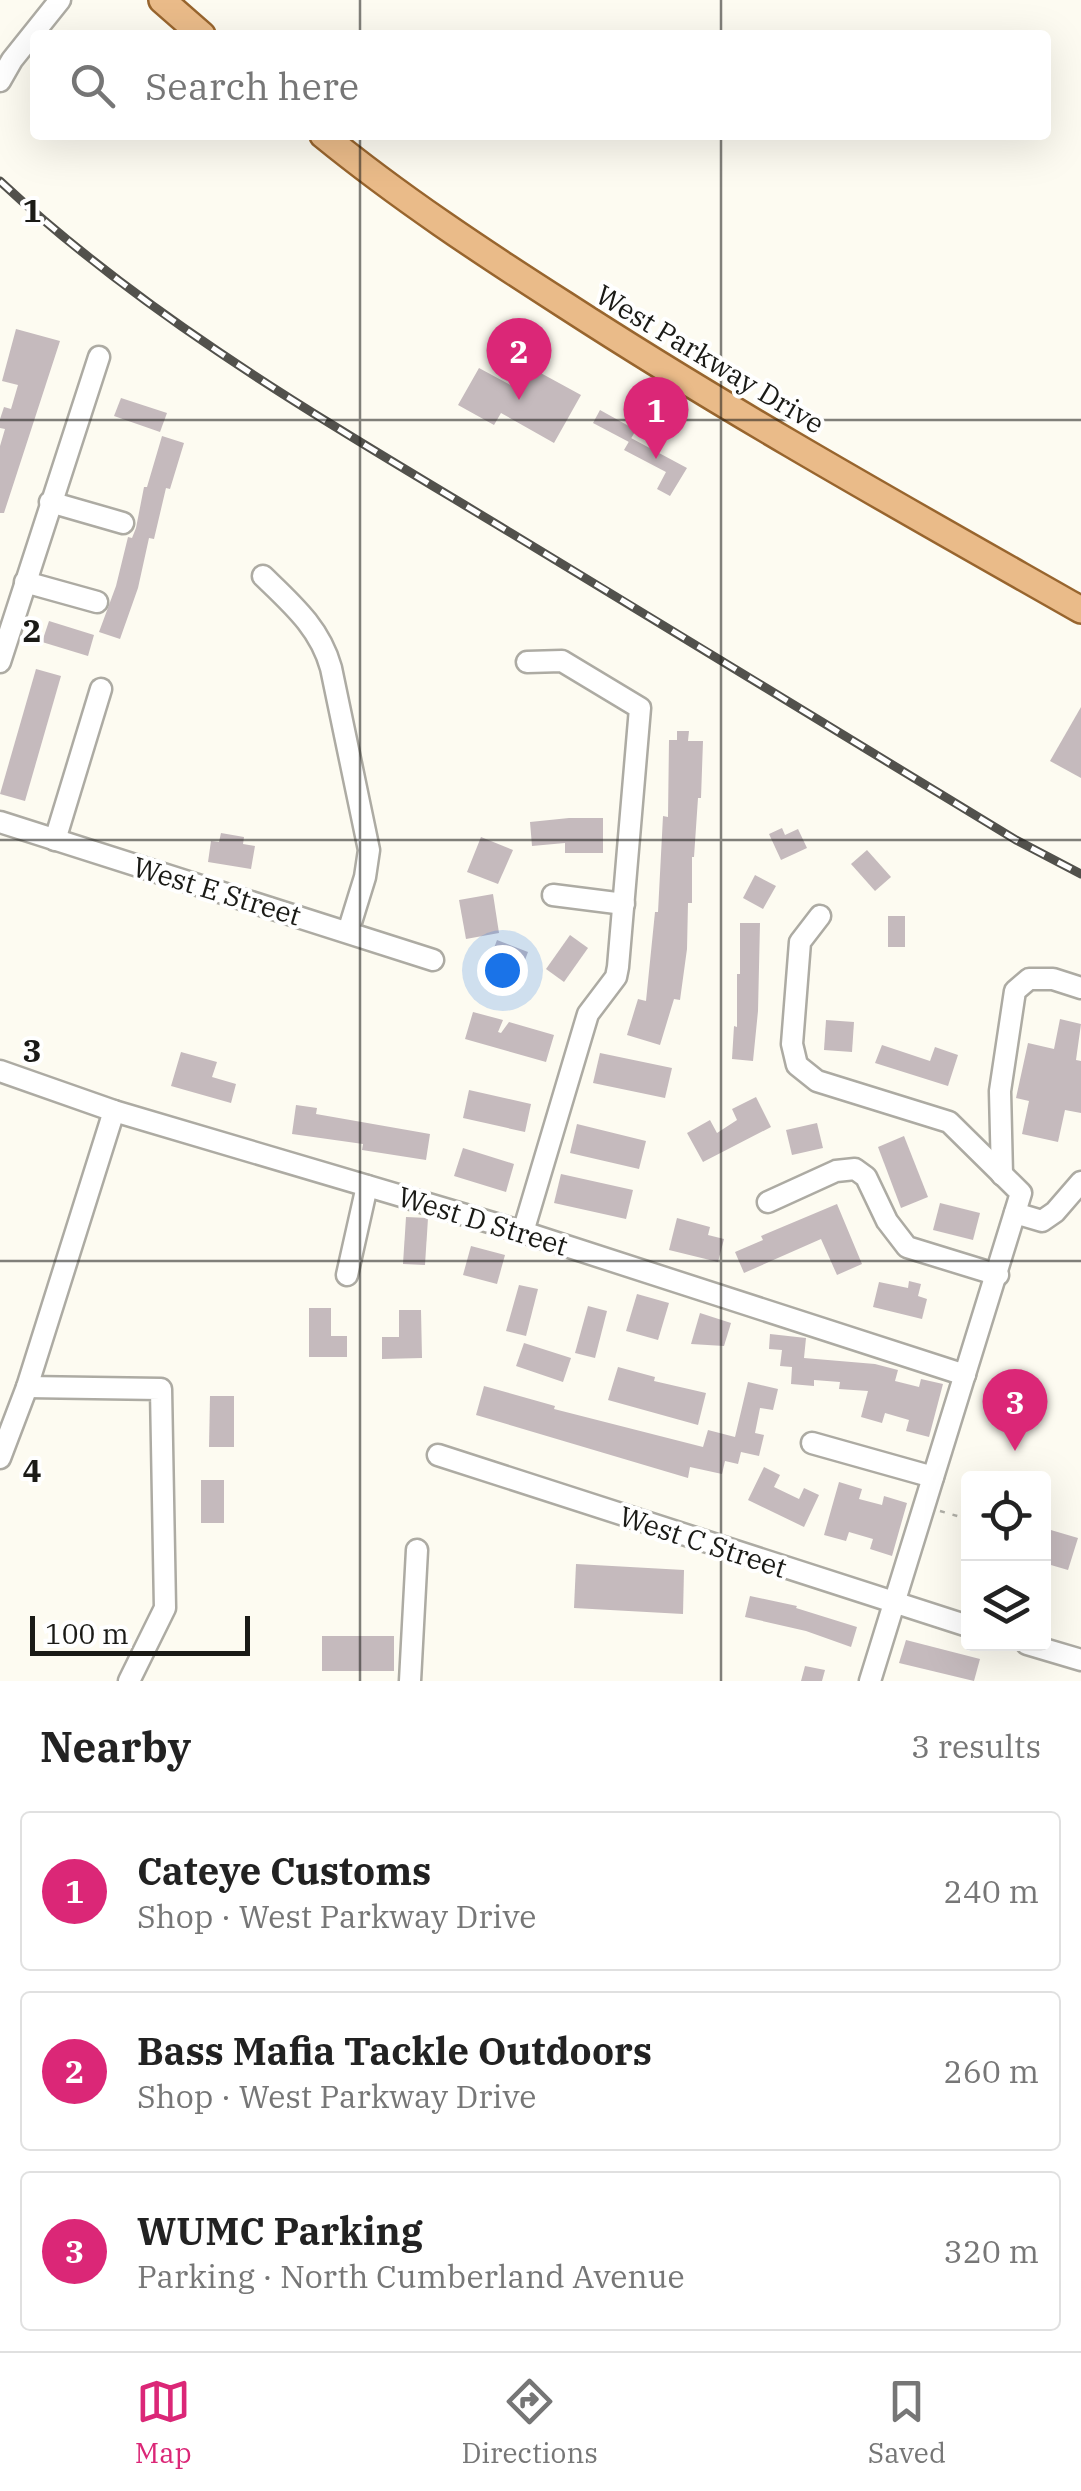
<!DOCTYPE html>
<html lang="en">
<head>
<meta charset="utf-8">
<style>
	body { margin:0; font-family:"IBM Plex Serif",serif; background:#f6f6f6; color:#222 }
	.controls { position:absolute; right:30px; bottom:30px; display:grid; overflow:hidden; border-radius:10px; box-shadow:0 10px 40px #0002 }
	.controls button { width:90px; height:90px; display:grid; place-items:center; padding:0; border:0; border-bottom:2px solid #e0e0e0; background:#fff; color:#222; font:50px sans-serif }
	.scale { position:absolute; left:30px; bottom:25px; width:220px; box-sizing:border-box; padding-left:10px; border:5px solid #1a1a16; border-top:0; font-size:28px; line-height:35px; white-space:nowrap; color:#1a1a16; -webkit-text-stroke:8px #fff; paint-order:stroke }
	.you { position:absolute; left:502px; top:970px; width:35px; height:35px; margin:-25px; border:8px solid #fff; border-radius:50%; background:#1a73e8; box-shadow:0 0 0 15px #1a73e833 }
	.badge { display:grid; place-items:center; width:65px; height:65px; border-radius:50%; background:#db2777; color:#fff; font-size:32px; font-weight:700 }
	.pin { position:absolute; translate:-50% -82px; filter:drop-shadow(0 2px 5px #0008) }
	.pin::after { content:''; position:absolute; top:52px; width:35px; height:30px; background:inherit; clip-path:polygon(0 0,100% 0,50% 100%) }
	.list { margin:0; padding:0; list-style:none }
	h2 { display:flex; justify-content:space-between; align-items:center; height:130px; margin:0; padding:0 40px; font-size:42px }
	h2 small { font-size:32px; font-weight:400; color:#767676 }
	.list li { display:grid; grid-template-columns:65px 1fr auto; gap:30px; align-items:center; box-sizing:border-box; height:160px; margin:0 20px 20px; padding:0 20px; border:2px solid #e0e0e0; border-radius:10px }
	.list b { display:block; font-size:38px; white-space:nowrap }
	.list p { margin:0; font-size:32px; white-space:nowrap; color:#767676 }
	.list em { font-size:32px; font-style:normal; color:#767676 }
	.icon { flex:none; width:55px; height:55px; fill:none; stroke:currentColor; stroke-width:2; stroke-linecap:round; stroke-linejoin:round }
	.map { position:relative; flex:none; width:1081px; height:1681px; overflow:hidden }
	.search { position:absolute; background:#fff; box-shadow:0 10px 40px #0002; left:30px; right:30px; top:30px; height:110px; display:flex; align-items:center; gap:25px; box-sizing:border-box; padding:0 35px; border-radius:10px; color:#767676; font-size:38px }
	.sheet { height:670px; background:#fff }
	nav { display:flex; justify-content:space-around; align-items:center; box-sizing:border-box; height:140px; border-top:2px solid #e0e0e0; background:#fff; font-size:28px; color:#767676 }
	nav a { display:grid; justify-items:center; gap:5px }
	nav .on { color:#db2777 }
	.map>svg:first-child { display:block }
	.building { fill:#c5babd }
	.lines { fill:none; stroke-linecap:round; stroke-linejoin:round }
	.minor-casing { stroke:#adaba3; stroke-width:25 }
	.major-casing { stroke:#98652e; stroke-width:30 }
	.path { stroke:#b1b0a8; stroke-width:2.5; stroke-dasharray:5 8; stroke-linecap:butt }
	.minor { stroke:#fff; stroke-width:20 }
	.major { stroke:#eabb89; stroke-width:25 }
	.rail-casing { stroke:#52514c; stroke-width:9 }
	.rail { stroke:#fff; stroke-width:5; stroke-dasharray:15; stroke-linecap:butt }
	.grid { fill:none; stroke:#1a1a16; stroke-width:2.5; stroke-opacity:0.55 }
	.labels { text-anchor:middle; stroke-width:8; stroke-linejoin:round; paint-order:stroke }
	.street-label { font-size:28px; fill:#1a1a16; stroke:#fff }
	.grid-label { font-size:32px; text-anchor:middle; font-weight:bold; fill:#1a1a16; stroke:#fff; stroke-width:8; stroke-linejoin:round; paint-order:stroke }
</style>
</head>
<body>
<div class="map">
<svg width="1081" height="1681" viewBox="0 0 1081 1681">
	<rect width="100%" height="100%" fill="#fdfbf1"/>
	<g class="building">
		<polygon points="16,329 60,341 4,513 0,513 0,446 5,429 0,428 0,419 4,407 11,409 18,385 2,381"/>
		<polygon points="526,365 581,395 554,443 501,413 494,425 458,405 479,368 514,387"/>
		<polygon points="121,398 167,413 160,432 114,416"/>
		<polygon points="600,410 636,430 629,442 593,423"/>
		<polygon points="162,436 184,443 170,489 166,488 154,539 149,538 138,588 120,639 99,632 116,586 128,537 132,538 136,528 144,487 147,487"/>
		<polygon points="631,438 687,468 670,496 657,489 666,472 624,450"/>
		<polygon points="49,621 94,635 88,656 42,642"/>
		<polygon points="36,669 61,676 25,801 0,794"/>
		<polygon points="1081,707 1081,778 1050,761"/>
		<polygon points="677,731 689,731 688,741 703,741 701,798 698,798 694,857 692,857 692,903 688,903 687,949 680,1000 674,999 660,1045 627,1035 638,999 646,1001 655,912 658,912 663,816 668,817 669,740 677,740"/>
		<polygon points="569,818 603,818 603,853 565,853 565,843 532,846 530,822"/>
		<polygon points="782,828 785,835 798,829 807,848 781,860 769,834"/>
		<polygon points="221,833 244,837 243,844 255,846 251,869 208,862 211,841 219,842"/>
		<polygon points="481,837 513,850 498,884 467,872"/>
		<polygon points="867,850 891,877 875,891 851,864"/>
		<polygon points="755,875 776,886 763,909 743,898"/>
		<polygon points="493,894 499,933 466,939 459,900"/>
		<rect x="888" y="916" width="17" height="31"/>
		<polygon points="740,923 760,923 758,1011 753,1061 732,1059 734,1026 737,1027 737,974 740,974"/>
		<polygon points="570,935 588,948 564,982 546,969"/>
		<polygon points="497,940 528,952 517,981 486,969"/>
		<polygon points="473,1012 503,1020 498,1032 501,1033 509,1022 554,1035 546,1062 465,1039"/>
		<polygon points="1060,1019 1081,1024 1076,1060 1081,1061 1081,1113 1065,1110 1058,1142 1022,1134 1029,1101 1016,1098 1028,1043 1054,1049"/>
		<polygon points="826,1020 854,1022 852,1052 824,1050"/>
		<polygon points="882,1045 930,1061 935,1047 958,1055 948,1086 875,1063"/>
		<polygon points="181,1052 217,1062 212,1077 236,1084 231,1103 171,1086"/>
		<polygon points="600,1053 672,1068 665,1098 593,1083"/>
		<polygon points="469,1090 531,1104 525,1132 463,1118"/>
		<polygon points="756,1097 771,1127 703,1162 687,1133 710,1120 717,1133 737,1120 732,1109"/>
		<polygon points="296,1105 317,1108 316,1114 430,1134 426,1160 362,1150 363,1144 292,1134"/>
		<polygon points="817,1123 823,1148 792,1155 786,1130"/>
		<polygon points="577,1124 646,1141 639,1169 570,1153"/>
		<polygon points="904,1136 928,1197 901,1208 878,1147"/>
		<polygon points="463,1148 514,1164 506,1192 454,1176"/>
		<polygon points="561,1174 633,1190 626,1219 554,1203"/>
		<polygon points="940,1203 980,1213 973,1240 933,1230"/>
		<polygon points="837,1204 862,1264 837,1275 821,1239 744,1273 735,1252 763,1240 761,1236"/>
		<polygon points="406,1217 428,1218 425,1265 403,1264"/>
		<polygon points="677,1218 710,1227 708,1235 724,1239 718,1262 669,1250"/>
		<polygon points="471,1246 505,1255 497,1284 463,1275"/>
		<polygon points="909,1281 921,1284 918,1296 927,1299 922,1319 873,1307 879,1282 908,1288"/>
		<polygon points="519,1285 538,1289 526,1336 506,1331"/>
		<polygon points="637,1294 669,1303 658,1340 626,1331"/>
		<polygon points="588,1306 607,1311 595,1358 575,1353"/>
		<polygon points="309,1308 331,1308 331,1336 347,1336 347,1357 309,1357"/>
		<polygon points="399,1310 421,1310 422,1358 382,1359 382,1337 399,1337"/>
		<polygon points="700,1313 731,1323 724,1346 691,1344"/>
		<polygon points="770,1334 806,1338 804,1358 875,1364 898,1370 895,1381 919,1387 921,1379 943,1384 929,1437 906,1431 909,1420 885,1413 882,1423 861,1417 868,1391 839,1389 840,1382 814,1380 814,1386 791,1384 792,1367 780,1366 782,1350 769,1349"/>
		<polygon points="524,1343 571,1358 563,1382 516,1366"/>
		<polygon points="618,1367 655,1377 654,1381 706,1393 698,1425 608,1400"/>
		<polygon points="748,1382 778,1389 773,1410 760,1408 755,1433 764,1435 759,1456 741,1452 738,1464 725,1461 722,1474 690,1467 688,1478 476,1415 484,1386 555,1406 554,1409 703,1447 708,1430 735,1437"/>
		<polygon points="210,1396 234,1396 234,1447 209,1447"/>
		<polygon points="764,1467 780,1475 774,1487 799,1499 804,1488 819,1495 804,1527 748,1500"/>
		<rect x="201" y="1480" width="23" height="43"/>
		<polygon points="839,1482 862,1489 859,1499 882,1505 884,1496 907,1503 892,1556 870,1549 873,1539 849,1532 846,1541 824,1535"/>
		<polygon points="1044,1528 1078,1538 1068,1570 1044,1563"/>
		<polygon points="576,1564 684,1570 683,1614 574,1608"/>
		<polygon points="750,1596 797,1606 796,1608 857,1627 851,1647 806,1631 745,1617"/>
		<rect x="322" y="1636" width="72" height="35"/>
		<polygon points="906,1640 980,1659 974,1681 899,1663"/>
		<polygon points="805,1666 825,1670 822,1681 801,1681"/>
	</g>
	<g class="lines">
		<defs>
			<g id="minor">
				<polyline points="0,81 12,60 60,0"/>
				<polyline points="50,502 123,523"/>
				<path d="M 263,576 C 292,604 320,628 331,668 L 369,850 L 365,877 L 348,932"/>
				<polyline points="25,582 97,602"/>
				<polyline points="0,662 99,357"/>
				<polyline points="0,822 433,960"/>
				<polyline points="55,840 101,689"/>
				<polyline points="553,895 624,904"/>
				<polyline points="820,916 800,942 792,1044 797,1065 817,1081 949,1122 1021,1193 870,1681"/>
				<polyline points="0,1071 114,1111 523,1232 965,1375"/>
				<polyline points="1002,1175 1000,1091 1015,991 1029,979 1053,979 1081,988"/>
				<polyline points="768,1202 836,1171 855,1169 866,1177 887,1221 907,1247 998,1275"/>
				<polyline points="1015,1213 1042,1221 1055,1212 1081,1182"/>
				<polyline points="523,1232 588,1014 616,977 618,967 640,708 562,661 527,662"/>
				<polyline points="347,1275 367,1186"/>
				<polyline points="27,1387 161,1389 165,1608 129,1681"/>
				<polyline points="812,1443 933,1477"/>
				<polyline points="438,1455 968,1626"/>
				<polyline points="0,1458 27,1387 114,1111"/>
				<polyline points="1027,1644 1081,1660"/>
				<polyline points="410,1681 417,1550"/>
			</g>
			<g id="major">
				<polyline points="162,0 202,35"/>
				<path d="M 323,135 C 399,197 482,252 565,305 C 733,414 907,511 1081,610"/>
			</g>
		</defs>
		<use href="#minor" class="minor-casing"/>
		<use href="#major" class="major-casing"/>
		<g class="path">
			<polyline points="940,1511 964,1518"/>
			<polyline points="997,1644 1010,1647"/>
		</g>
		<use href="#minor" class="minor"/>
		<use href="#major" class="major"/>
		<defs>
			<path id="rail" d="M 0,181 C 152,323 334,426 511,533 C 680,635 848,738 1016,840 L 1081,874"/>
		</defs>
		<use href="#rail" class="rail-casing"/>
		<use href="#rail" class="rail"/>
	</g>
	<path class="grid" d="M 360,0 L 360,35M 721,0 L 721,35M 360,135 L 360,1681M 721,135 L 721,1681M 0,420 L 1081,420M 0,840 L 1081,840M 0,1261 L 1081,1261"/>
	<g class="labels">
		<g class="street-label">
			<text transform="translate(710 359) rotate(31)" y="10">West Parkway Drive</text>
			<text transform="translate(217 891) rotate(17)" y="10">West E Street</text>
			<text transform="translate(483 1221) rotate(17)" y="10">West D Street</text>
			<text transform="translate(703 1542) rotate(18)" y="10">West C Street</text>
		</g>
	</g>
	<g class="grid-label">
		<text x="32" y="222">1</text>
		<text x="32" y="642">2</text>
		<text x="32" y="1062">3</text>
		<text x="32" y="1482">4</text>
	</g>
</svg>
<div class="controls">
<button><svg class="icon" aria-label="locate" viewBox="0 0 24 24"><circle cx="12" cy="12" r="6"/><path d="M12 2v4M12 18v4M2 12h4M18 12h4"/></svg></button>
<button><svg class="icon" aria-label="layers" viewBox="0 0 24 24"><path d="M12 4l9 5-9 5-9-5zM3 14l9 5 9-5"/></svg></button>
</div>
<div class="scale">100 m</div>
<div class="you"></div>
<div class="pin badge" style="left:656px;top:459px">1</div>
<div class="pin badge" style="left:519px;top:400px">2</div>
<div class="pin badge" style="left:1015px;top:1451px">3</div>
<div class="search"><svg class="icon" aria-label="search" viewBox="0 0 24 24"><circle cx="10" cy="10" r="6"/><path d="M15 15l6 6"/></svg>Search here</div>
</div>
<section class="sheet">
<h2>Nearby<small>3 results</small></h2>
<ul class="list">
<li><span class="badge">1</span><div><b>Cateye Customs</b><p>Shop · West Parkway Drive</p></div><em>240 m</em></li>
<li><span class="badge">2</span><div><b>Bass Mafia Tackle Outdoors</b><p>Shop · West Parkway Drive</p></div><em>260 m</em></li>
<li><span class="badge">3</span><div><b>WUMC Parking</b><p>Parking · North Cumberland Avenue</p></div><em>320 m</em></li>
</ul>
</section>
<nav>
<a class="on"><svg class="icon" aria-label="map" viewBox="0 0 24 24"><path d="M3 6l6-2 6 2 6-2v14l-6 2-6-2-6 2zM9 4v14M15 6v14"/></svg>Map</a>
<a><svg class="icon" aria-label="directions" viewBox="0 0 24 24"><path d="M12 3l9 9-9 9-9-9zM9 14v-3h6M13 9l2 2-2 2"/></svg>Directions</a>
<a><svg class="icon" aria-label="saved" viewBox="0 0 24 24"><path d="M7 4h10v16l-5-4-5 4z"/></svg>Saved</a>
</nav>
</body>
</html>
